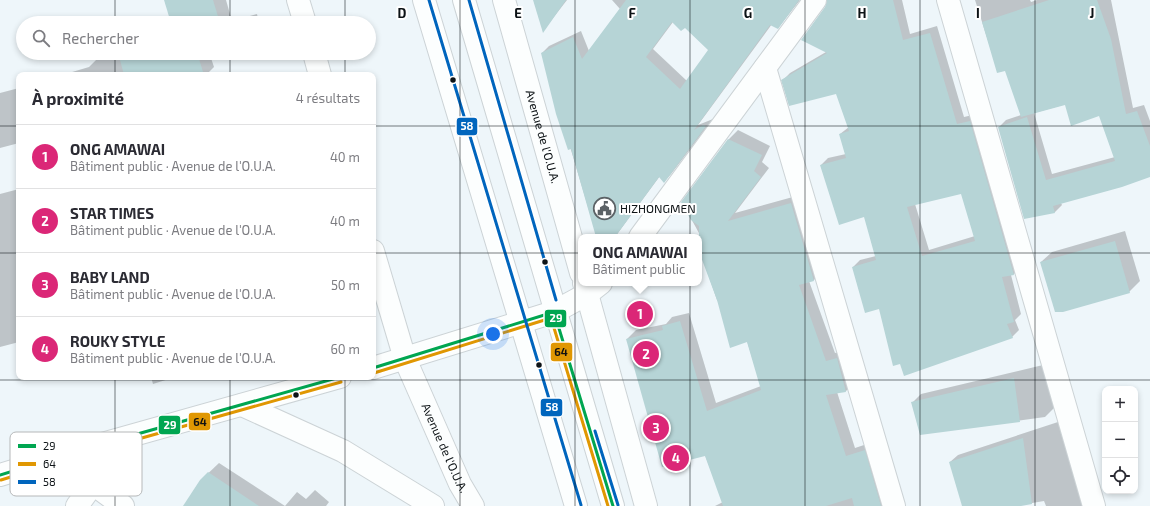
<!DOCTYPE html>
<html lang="fr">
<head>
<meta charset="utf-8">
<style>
	body { margin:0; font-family:"Exo 2",sans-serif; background:#f7f7f7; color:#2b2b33 }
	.controls { position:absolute; right:12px; bottom:12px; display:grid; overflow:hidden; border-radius:8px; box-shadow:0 2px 6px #0003 }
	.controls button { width:36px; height:36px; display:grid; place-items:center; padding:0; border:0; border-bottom:1px solid #e1e1e2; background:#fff; color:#2b2b33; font:20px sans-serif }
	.you { position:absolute; left:493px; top:334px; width:14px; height:14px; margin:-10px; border:3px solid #fff; border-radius:50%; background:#1a73e8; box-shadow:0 0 0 6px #1a73e833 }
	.badge { display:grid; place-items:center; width:26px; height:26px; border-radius:50%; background:#db2777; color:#fff; font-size:13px; font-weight:700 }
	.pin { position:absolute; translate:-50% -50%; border:2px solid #fff; box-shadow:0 1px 4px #0006 }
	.popup { position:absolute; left:578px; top:234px; width:124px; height:52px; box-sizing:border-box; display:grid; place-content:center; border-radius:8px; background:#fff; filter:drop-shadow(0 1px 3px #0005); font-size:13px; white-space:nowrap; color:#7c7c81 }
	.popup b { font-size:15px; color:#2b2b33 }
	.popup::after { content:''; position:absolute; left:50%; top:100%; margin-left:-8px; border:8px solid transparent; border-top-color:#fff }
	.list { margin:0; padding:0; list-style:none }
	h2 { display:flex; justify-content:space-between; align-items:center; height:52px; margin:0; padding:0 16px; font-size:17px }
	h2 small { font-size:13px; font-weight:400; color:#7c7c81 }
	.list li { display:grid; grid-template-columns:26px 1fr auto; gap:12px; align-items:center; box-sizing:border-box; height:64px; padding:0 16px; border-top:1px solid #e1e1e2 }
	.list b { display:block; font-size:15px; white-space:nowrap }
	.list p { margin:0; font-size:13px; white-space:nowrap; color:#7c7c81 }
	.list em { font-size:13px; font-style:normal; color:#7c7c81 }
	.icon { flex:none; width:22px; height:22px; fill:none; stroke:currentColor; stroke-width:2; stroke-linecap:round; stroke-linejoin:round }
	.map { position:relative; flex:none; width:1150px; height:506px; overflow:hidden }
	.search { position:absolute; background:#fff; box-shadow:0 2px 6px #0003; left:16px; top:16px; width:360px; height:44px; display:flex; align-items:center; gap:10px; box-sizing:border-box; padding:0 14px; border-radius:22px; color:#7c7c81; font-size:15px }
	.panel { position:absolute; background:#fff; box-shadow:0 2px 6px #0003; left:16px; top:72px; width:360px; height:308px; border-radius:8px }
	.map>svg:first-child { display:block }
	.shadow { fill:#0003; fill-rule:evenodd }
	.building { fill:#b6d4d6; fill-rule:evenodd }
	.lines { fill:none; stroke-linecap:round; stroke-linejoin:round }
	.minor-casing { stroke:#ccd3d6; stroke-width:24 }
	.tertiary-casing { stroke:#ccd3d6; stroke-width:24 }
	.trunk-casing { stroke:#ccd3d6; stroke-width:24 }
	.minor { stroke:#fcfefe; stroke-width:22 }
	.tertiary { stroke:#fcfefe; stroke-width:22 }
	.trunk { stroke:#fcfefe; stroke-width:22 }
	.bus-1-casing { stroke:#fff; stroke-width:6 }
	.bus-2-casing { stroke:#fff; stroke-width:6 }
	.bus-3-casing { stroke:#fff; stroke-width:6 }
	.bus-1 { stroke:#00a651; stroke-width:3 }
	.bus-2 { stroke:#e09702; stroke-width:3 }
	.bus-3 { stroke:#0065bd; stroke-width:3 }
	.grid { fill:none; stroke:#0d1316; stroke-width:1; stroke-opacity:0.55 }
	.bus-dot { fill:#0d1316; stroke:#fff; stroke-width:1.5 }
	.labels { text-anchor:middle; stroke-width:4; stroke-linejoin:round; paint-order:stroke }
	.street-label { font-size:12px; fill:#0d1316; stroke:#fff }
	.poi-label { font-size:12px; fill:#0d1316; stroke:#fff; text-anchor:start }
	.key { fill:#fff; stroke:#b6b8b9; stroke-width:1 }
	.key-label { font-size:11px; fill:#0d1316 }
	.grid-label { font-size:13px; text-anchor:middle; font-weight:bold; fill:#0d1316; stroke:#fff; stroke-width:4; stroke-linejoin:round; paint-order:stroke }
	.line-badge { stroke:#fff; stroke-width:1.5 }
	.badge-label { font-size:11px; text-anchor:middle; font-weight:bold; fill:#fff }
	.pale-badge-label { font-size:11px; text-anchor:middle; font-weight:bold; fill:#111 }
</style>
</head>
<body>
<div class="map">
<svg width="1150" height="506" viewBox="0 0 1150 506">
	<rect width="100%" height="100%" fill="#eef6fa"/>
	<g class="shadow">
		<polygon points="165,0 226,0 232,21 257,14 259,23 172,23"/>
		<polygon points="537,0 567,0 543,31"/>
		<path d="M 612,0 L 800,0 L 778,28 L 772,24 L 698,125 L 713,119 L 671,174 L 664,182 L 660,176 L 615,237 L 597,237 L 542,53 L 549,46 L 581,31 L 589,51 L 620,9 ZM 673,22 L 685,27 L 710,50 L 687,81 L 653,49 Z"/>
		<path d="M 834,0 L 902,0 L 910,34 L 937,26 L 964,117 L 977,114 L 1021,267 L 1014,274 L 1011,275 L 1021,314 L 1015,320 L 1019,330 L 1012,337 L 880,308 L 853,267 L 860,260 L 876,256 L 865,216 L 821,165 L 828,158 L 846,154 L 840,134 L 849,127 L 837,92 L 783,80 L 790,73 L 826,52 ZM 962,193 L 975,236 L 929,250 L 915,204 Z"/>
		<path d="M 975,0 L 1030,0 L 1031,2 L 1037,0 L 1111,0 L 1133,108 L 1144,105 L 1150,121 L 1150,176 L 1061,203 L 1062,205 L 1055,212 L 1025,218 L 999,127 L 1006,120 L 1021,115 L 1006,70 L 998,72 ZM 1066,104 L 1100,114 L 1115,157 L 1052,174 L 1034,113 Z"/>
		<polygon points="124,53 216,53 210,55 214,67 206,75 62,75 89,67 98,58"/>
		<polygon points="19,88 19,143 0,148 0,93"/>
		<polygon points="738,130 770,146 762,162 769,168 735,213 800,195 822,271 814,280 809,281 835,353 846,350 855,382 846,391 837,392 855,448 873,442 892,506 715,506 723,502 705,455 627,339 636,330 666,324 672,317 689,313 716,403 761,386 747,341 717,300 699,248 698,237 700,235 682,202 729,139"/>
		<polygon points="19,189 19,342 0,347 0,194"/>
		<polygon points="1125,231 1140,281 1129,292 1041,262 1052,252"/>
		<polygon points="1043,365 1054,408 1045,417 921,434 912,403 921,394"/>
		<polygon points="151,377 175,377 153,384"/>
		<polygon points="1058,422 1089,506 1046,506 1044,501 1015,506 963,506 950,462 958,455"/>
		<polygon points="219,463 285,506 184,506 200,481"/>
		<polygon points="315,490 329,502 326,506 285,506 297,492 306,499"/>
	</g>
	<g class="building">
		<polygon points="164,0 213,0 220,23 171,23"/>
		<polygon points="533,0 566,0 543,33"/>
		<path d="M 626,0 L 799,0 L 778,29 L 770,25 L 694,130 L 703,125 L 706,126 L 664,183 L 659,177 L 615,237 L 596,237 L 571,149 L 568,150 L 556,114 L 541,53 L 573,37 L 582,59 ZM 672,22 L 681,31 L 685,28 L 708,50 L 680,89 L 646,57 Z"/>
		<path d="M 827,0 L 893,0 L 903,40 L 930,33 L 957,124 L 970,121 L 1014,275 L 1002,277 L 1014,322 L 1007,324 L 1013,338 L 904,376 L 900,364 L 893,366 L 879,309 L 865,313 L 852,267 L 876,260 L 864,217 L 839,225 L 820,165 L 846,158 L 839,134 L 849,131 L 836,94 L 789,106 L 781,80 L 827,53 L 801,40 L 825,7 ZM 961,194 L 975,241 L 922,256 L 907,207 Z"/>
		<polygon points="1049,0 1097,0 1111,39 1126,114 1137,111 1150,146 1150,177 1122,187 1053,206 1055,213 1024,219 998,127 1027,117 1046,180 1115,161 1099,116 1071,126 1065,105 1021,117 1005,71 997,73 982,22"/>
		<polygon points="132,53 220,53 199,59 204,75 124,75 119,56"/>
		<polygon points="728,139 762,155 754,171 761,177 728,221 791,203 814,281 799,285 826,361 837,358 846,392 826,395 846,456 865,450 881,506 854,506 852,498 826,506 723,506 705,456 662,467 626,339 663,330 662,326 680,321 707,411 761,390 747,342 730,348 717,300 701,257 699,260 699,226 691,220 681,202"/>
		<polygon points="1115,241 1130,293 1063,312 1055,312 1040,262"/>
		<polygon points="1014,378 1020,422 920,435 911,402"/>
		<polygon points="1023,438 1032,504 1021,506 962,506 949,462"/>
		<polygon points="208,472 259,506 183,506 200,480"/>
	</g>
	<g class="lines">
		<defs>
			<g id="minor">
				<polyline points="948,0 1094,506"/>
				<polyline points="765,68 894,506"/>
				<polyline points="640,237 815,0"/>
				<polyline points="554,312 587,294 601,283"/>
				<polyline points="84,449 93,484 123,506"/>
				<polyline points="77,506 93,484"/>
			</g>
			<g id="tertiary">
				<polyline points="298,0 305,23"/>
				<path id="s1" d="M 504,0 L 581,273"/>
				<polyline points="314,53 320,75"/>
				<path id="s2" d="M 373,251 L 405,359 L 460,484 L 473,506"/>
				<polyline points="584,283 646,506"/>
				<polyline points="373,368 554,312"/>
				<polyline points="242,405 343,451 433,506"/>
				<polyline points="0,475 84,449 340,377"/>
			</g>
			<g id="trunk">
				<polyline points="424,0 576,506"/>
				<polyline points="464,0 613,506"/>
			</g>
		</defs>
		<use href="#minor" class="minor-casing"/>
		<use href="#tertiary" class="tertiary-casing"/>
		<use href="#trunk" class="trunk-casing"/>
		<use href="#minor" class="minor"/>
		<use href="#tertiary" class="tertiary"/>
		<use href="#trunk" class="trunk"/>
		<defs>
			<g id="bus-1">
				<polyline points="373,368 554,312 613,506"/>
				<polyline points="0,475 84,449 340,377"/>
			</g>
			<g id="bus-2">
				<polyline points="374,373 551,318 608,506"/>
				<polyline points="1,480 85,454 341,382"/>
			</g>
			<g id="bus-3">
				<polyline points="429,0 581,505"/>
				<polyline points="469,0 556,300"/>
				<polyline points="595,431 618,505"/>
			</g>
		</defs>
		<use href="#bus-1" class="bus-1-casing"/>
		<use href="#bus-2" class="bus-2-casing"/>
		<use href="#bus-3" class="bus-3-casing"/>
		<use href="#bus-1" class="bus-1"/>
		<use href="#bus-2" class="bus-2"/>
		<use href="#bus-3" class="bus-3"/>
	</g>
	<path class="grid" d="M 115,0 L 115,23M 230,0 L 230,23M 345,0 L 345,23M 460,0 L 460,506M 575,0 L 575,506M 690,0 L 690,506M 805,0 L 805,506M 920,0 L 920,506M 1035,0 L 1035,506M 115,53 L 115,75M 230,53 L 230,75M 345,53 L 345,75M 0,126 L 19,126M 373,126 L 1150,126M 0,253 L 19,253M 373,253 L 1150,253M 115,377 L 115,506M 230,377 L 230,506M 345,377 L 345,506M 0,380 L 1150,380"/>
	<defs>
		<symbol id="civic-ring" viewBox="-11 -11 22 22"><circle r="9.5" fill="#fff" stroke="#5c6266" stroke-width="1.5"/><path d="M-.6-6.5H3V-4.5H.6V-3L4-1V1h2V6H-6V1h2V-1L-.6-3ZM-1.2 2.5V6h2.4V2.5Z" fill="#5c6266"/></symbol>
	</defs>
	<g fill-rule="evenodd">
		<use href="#civic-ring" x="592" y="196" width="25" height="25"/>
	</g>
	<g class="bus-dot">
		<circle cx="453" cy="80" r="3.5"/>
		<circle cx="545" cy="262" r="3.5"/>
		<circle cx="539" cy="365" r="3.5"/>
		<circle cx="296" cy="395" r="3.5"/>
	</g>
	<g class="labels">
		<g class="street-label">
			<text dy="4" stroke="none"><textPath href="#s1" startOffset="142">Avenue de l'O.U.A.</textPath></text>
			<text dy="4" stroke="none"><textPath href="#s2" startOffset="210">Avenue de l'O.U.A.</textPath></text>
		</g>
		<g class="poi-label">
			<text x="620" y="213">HIZHONGMEN</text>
		</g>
	</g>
	<rect x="10" y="432" width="132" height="64" rx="6" class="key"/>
	<rect x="18" y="444" width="18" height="4" fill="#00a651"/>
	<rect x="18" y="462" width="18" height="4" fill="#e09702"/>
	<rect x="18" y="480" width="18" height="4" fill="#0065bd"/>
	<g class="key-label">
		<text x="43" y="450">29</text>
		<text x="43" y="468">64</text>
		<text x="43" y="486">58</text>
	</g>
	<g class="grid-label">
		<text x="402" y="18">D</text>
		<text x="518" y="18">E</text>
		<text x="632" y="18">F</text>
		<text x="748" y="18">G</text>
		<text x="862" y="18">H</text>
		<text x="978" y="18">I</text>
		<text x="1092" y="18">J</text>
	</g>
	<g class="line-badge">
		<rect x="456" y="117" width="22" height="19" rx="4" fill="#0065bd"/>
		<rect x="544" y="309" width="23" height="19" rx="4" fill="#00a651"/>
		<rect x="550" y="342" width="23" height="20" rx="4" fill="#e09702"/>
		<rect x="540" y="398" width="23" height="19" rx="4" fill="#0065bd"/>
		<rect x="188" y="412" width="23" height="19" rx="4" fill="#e09702"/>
		<rect x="158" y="415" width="23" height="20" rx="4" fill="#00a651"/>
	</g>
	<g class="badge-label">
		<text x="467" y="130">58</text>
		<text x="556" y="322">29</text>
		<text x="552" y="411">58</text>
		<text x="170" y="429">29</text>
	</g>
	<g class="pale-badge-label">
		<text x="561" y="356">64</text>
		<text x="200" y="426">64</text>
	</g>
</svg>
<div class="controls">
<button>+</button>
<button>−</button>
<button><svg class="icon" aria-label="locate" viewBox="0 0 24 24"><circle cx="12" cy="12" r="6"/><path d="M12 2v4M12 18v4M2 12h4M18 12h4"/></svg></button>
</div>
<div class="you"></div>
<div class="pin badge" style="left:640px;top:314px">1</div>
<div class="popup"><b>ONG AMAWAI</b>Bâtiment public</div>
<div class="pin badge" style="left:646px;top:354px">2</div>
<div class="pin badge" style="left:656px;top:428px">3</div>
<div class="pin badge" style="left:676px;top:458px">4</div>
<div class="search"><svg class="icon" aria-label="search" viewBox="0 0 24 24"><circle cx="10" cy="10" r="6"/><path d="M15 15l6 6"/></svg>Rechercher</div>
<section class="panel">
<h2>À proximité<small>4 résultats</small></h2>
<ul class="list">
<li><span class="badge">1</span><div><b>ONG AMAWAI</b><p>Bâtiment public · Avenue de l'O.U.A.</p></div><em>40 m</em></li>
<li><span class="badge">2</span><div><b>STAR TIMES</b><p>Bâtiment public · Avenue de l'O.U.A.</p></div><em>40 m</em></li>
<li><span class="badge">3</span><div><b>BABY LAND</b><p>Bâtiment public · Avenue de l'O.U.A.</p></div><em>50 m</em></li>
<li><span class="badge">4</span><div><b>ROUKY STYLE</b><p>Bâtiment public · Avenue de l'O.U.A.</p></div><em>60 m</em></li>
</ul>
</section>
</div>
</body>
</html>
